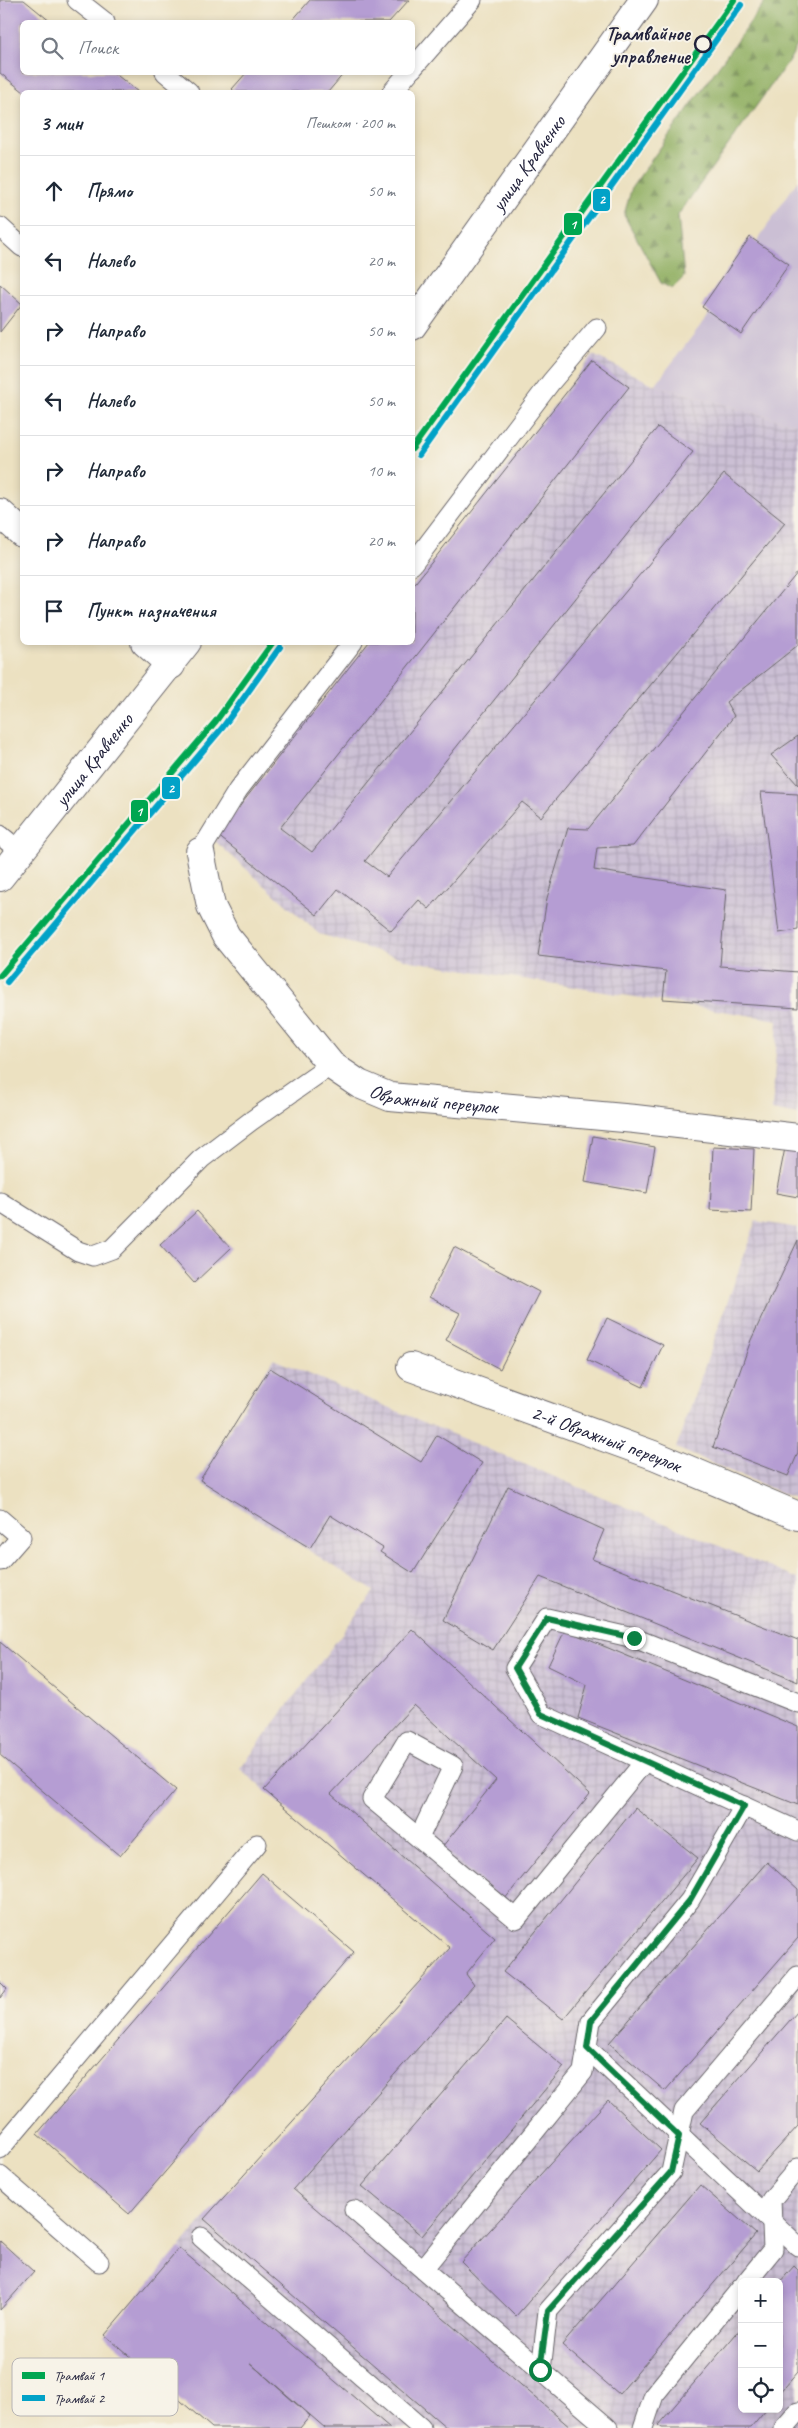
<!DOCTYPE html>
<html lang="ru">
<head>
<meta charset="utf-8">
<style>
	body { margin:0; font-family:Caveat,sans-serif; background:#f2f2f3; color:#1f2937 }
	.controls { position:absolute; right:15px; bottom:15px; display:grid; overflow:hidden; border-radius:8px; box-shadow:0 2px 8px #0003 }
	.controls button { width:45px; height:45px; display:grid; place-items:center; padding:0; border:0; border-bottom:1px solid #e0e1e3; background:#fff; color:#1f2937; font:25px sans-serif }
	.stop { position:absolute; width:15px; height:15px; margin:-11px; border:4px solid #0b8043; border-radius:50%; background:#fff }
	.stop.end { background:#0b8043; border-color:#fff; box-shadow:0 1px 5px #0008 }
	.list { margin:0; padding:0; list-style:none }
	h2 { display:flex; justify-content:space-between; align-items:center; height:65px; margin:0; padding:0 20px; font-size:21px }
	h2 small { font-size:16px; font-weight:400; color:#747a83 }
	.list li { display:grid; grid-template-columns:32px 1fr auto; gap:15px; align-items:center; box-sizing:border-box; height:70px; padding:0 20px; border-top:1px solid #e0e1e3 }
	.list b { display:block; font-size:19px; white-space:nowrap }
	.list em { font-size:16px; font-style:normal; color:#747a83 }
	.icon { flex:none; width:28px; height:28px; fill:none; stroke:currentColor; stroke-width:2; stroke-linecap:round; stroke-linejoin:round }
	.map { position:relative; flex:none; width:798px; height:2428px; overflow:hidden }
	.search { position:absolute; background:#fff; box-shadow:0 2px 8px #0003; left:20px; top:20px; width:395px; height:55px; display:flex; align-items:center; gap:12px; box-sizing:border-box; padding:0 18px; border-radius:8px; color:#747a83; font-size:19px }
	.panel { position:absolute; background:#fff; box-shadow:0 2px 8px #0003; left:20px; top:90px; width:395px; height:555px; border-radius:8px }
	.map>svg:first-child { display:block }
	.industrial { fill:url(#industrial-grid); fill-rule:evenodd }
	.railway { fill:#cbbfd4 }
	.forest { fill:url(#forest-firs); stroke:#59684e }
	.building { fill:#b59dd3 }
	.lines { fill:none; stroke-linecap:round; stroke-linejoin:round }
	.service-casing { stroke:#69656a; stroke-width:21 }
	.minor-casing { stroke:#69656a; stroke-width:30 }
	.secondary-casing { stroke:#69656a; stroke-width:30 }
	.primary-casing { stroke:#69656a; stroke-width:30 }
	.service { stroke:#fff; stroke-width:19 }
	.minor { stroke:#fff; stroke-width:28 }
	.secondary { stroke:#fff; stroke-width:28 }
	.primary { stroke:#fff; stroke-width:28 }
	.tram-1-casing { stroke:#f7f3e8; stroke-width:10 }
	.tram-2-casing { stroke:#f7f3e8; stroke-width:10 }
	.tram-1 { stroke:#00a651; stroke-width:6 }
	.tram-2 { stroke:#02a2c7; stroke-width:6 }
	.route { stroke:#0b8043; stroke-width:6 }
	.stop-dot { fill:#f7f3e8; stroke:#22223b; stroke-width:2.5 }
	.labels { text-anchor:middle; stroke-width:4; stroke-linejoin:round; paint-order:stroke }
	.stop-label { font-size:20px; font-weight:bold; fill:#22223b; stroke:#f7f3e8; text-anchor:end }
	.street-label { font-size:20px; fill:#22223b; stroke:#f7f3e8 }
	.key { fill:#f7f3e8; stroke:#b7b4b4; stroke-width:1 }
	.key-label { font-size:14px; fill:#22223b }
	.line-badge { stroke:#f7f3e8; stroke-width:2 }
	.badge-label { font-size:14px; text-anchor:middle; font-weight:bold; fill:#fff }
</style>
</head>
<body>
<div class="map">
<svg width="798" height="2428" viewBox="0 0 798 2428">
	<defs>
		<pattern id="industrial-grid" width="8" height="8" patternUnits="userSpaceOnUse" patternTransform="scale(1.25)"><rect width="8" height="8" fill="#cbbfd4"/><path d="M0 4h8M4 0v8" fill="none" stroke="#aea4b7"/></pattern>
		<pattern id="forest-firs" width="22" height="20" patternUnits="userSpaceOnUse" patternTransform="scale(1.25)"><rect width="22" height="20" fill="#90af62"/><path d="M5 1l3.5 6h-7zM16 11l3.5 6h-7z" fill="#758e52"/></pattern>
	</defs>
	<rect width="100%" height="100%" fill="#f7f3e8"/>
	<filter id="ink" filterUnits="userSpaceOnUse"><feTurbulence type="fractalNoise" baseFrequency=".02" numOctaves="2"/><feDisplacementMap in="SourceGraphic" scale="10" xChannelSelector="R" yChannelSelector="G"/><feConvolveMatrix kernelMatrix="1 2 1 2 8 2 1 2 1" color-interpolation-filters="sRGB"/></filter>
	<filter id="wash" filterUnits="userSpaceOnUse"><feTurbulence type="fractalNoise" baseFrequency=".0096" numOctaves="4" result="noise"/><feDisplacementMap in="SourceGraphic" scale="20" xChannelSelector="R" yChannelSelector="G"/><feGaussianBlur stdDeviation="1.12" result="paint"/><feColorMatrix in="noise" values="0 0 0 0 0 0 0 0 0 0 0 0 0 0 0 0 0 1.4 0 .05"/><feComposite in="paint" operator="in"/></filter>
	<g filter="url(#wash)">
		<rect width="100%" height="100%" fill="#ece1c1"/>
		<g class="industrial">
			<polygon points="593,355 655,385 798,425 798,1115 772,1110 778,1020 411,961 319,934 215,841 412,642 413,587"/>
			<polygon points="756,1221 798,1228 798,1500 676,1448"/>
			<path d="M 273,1359 L 798,1579 L 798,2428 L 325,2428 L 153,2280 L 204,2219 L 449,1948 L 240,1769 L 374,1591 L 197,1481 ZM 742,2282 L 779,2282 L 779,2409 L 742,2409 Z"/>
		</g>
		<polygon class="railway" points="798,180 798,425 655,385 710,313 702,307 750,237 757,241"/>
		<polygon class="forest" points="766,0 798,0 798,44 790,59 678,215 684,277 672,289 661,283 624,215 632,187"/>
		<g id="blocks">
			<g class="building">
				<polygon points="0,0 24,0 51,22 22,22 22,72 113,72 138,92 24,92 0,73"/>
				<polygon points="310,0 409,0 389,22 291,22"/>
				<polygon points="247,72 345,72 328,92 235,92 232,89"/>
				<polygon points="750,237 789,264 741,334 702,307"/>
				<polygon points="0,284 22,304 0,332"/>
				<polygon points="592,360 629,387 280,828 312,852 658,427 693,452 365,861 387,877 724,474 785,523 541,817 522,802 429,909 419,900 391,931 338,889 317,915 217,835 369,642 412,642 412,587"/>
				<polygon points="798,572 798,645 726,702 734,716 633,846 597,848 594,870 726,890 720,966 798,972 798,1008 663,999 666,971 538,956 547,898 568,828 588,829"/>
				<polygon points="798,736 798,785 771,755"/>
				<polygon points="761,792 798,794 798,930 779,933"/>
				<polygon points="593,1136 655,1147 647,1193 585,1182"/>
				<polygon points="713,1147 754,1149 751,1212 710,1210"/>
				<polygon points="785,1148 798,1150 798,1197 776,1193"/>
				<polygon points="197,1211 231,1248 194,1283 160,1245"/>
				<polygon points="798,1240 798,1453 788,1476 713,1447 751,1340"/>
				<polygon points="454,1247 539,1292 500,1369 446,1340 460,1313 429,1297"/>
				<polygon points="607,1318 663,1345 643,1387 587,1360"/>
				<polygon points="270,1368 421,1462 437,1435 482,1463 413,1573 380,1552 383,1548 330,1515 310,1548 200,1480"/>
				<polygon points="508,1486 604,1530 592,1559 798,1640 798,1682 540,1577 493,1650 443,1620"/>
				<polygon points="412,1629 590,1794 504,1900 442,1847 496,1780 414,1705 331,1794 495,1938 466,1974 474,1985 293,2189 571,2428 447,2428 204,2219 450,1948 264,1790"/>
				<polygon points="565,1630 798,1727 798,1805 578,1718 587,1685 548,1666"/>
				<polygon points="0,1642 176,1790 120,1856 0,1755"/>
				<polygon points="635,1808 698,1858 563,2019 503,1972"/>
				<polygon points="767,1862 798,1890 798,1938 665,2091 609,2043"/>
				<polygon points="262,1873 354,1952 129,2214 37,2134"/>
				<polygon points="0,1982 7,1989 0,1998"/>
				<polygon points="798,2011 798,2126 757,2171 700,2123"/>
				<polygon points="506,2019 564,2067 422,2236 362,2186"/>
				<polygon points="608,2100 661,2150 516,2316 461,2262"/>
				<polygon points="700,2185 756,2234 619,2394 562,2345"/>
				<polygon points="0,2241 34,2272 0,2310"/>
				<polygon points="179,2248 390,2428 325,2428 250,2363 310,2416 300,2428 212,2428 105,2335"/>
				<polygon points="794,2266 798,2270 798,2372 779,2394 779,2283"/>
				<polygon points="742,2327 742,2409 767,2409 751,2428 662,2428 658,2425"/>
			</g>
		</g>
	</g>
	<g filter="url(#ink)">
		<use href="#blocks" fill-opacity="0" stroke="#69656a" stroke-width="1"/>
		<g class="lines">
			<defs>
				<g id="service">
					<polyline points="77,0 105,22"/>
					<polyline points="412,69 472,0"/>
					<polyline points="165,72 189,92"/>
					<polyline points="392,92 409,72"/>
					<polyline points="0,227 22,247"/>
					<polyline points="412,565 551,382 597,328"/>
					<polyline points="0,835 22,853"/>
					<polyline points="200,852 238,790 353,642"/>
					<polyline points="0,1202 78,1251 93,1256 112,1249 201,1159 251,1121 331,1065"/>
					<polyline points="0,1519 21,1537 0,1561"/>
					<polyline points="798,1703 634,1638 547,1618 515,1668 541,1714 798,1831"/>
					<polyline points="419,1838 453,1766 407,1741 372,1799 516,1919 645,1761"/>
					<polyline points="587,2048 798,2246"/>
					<polyline points="0,2149 257,1844"/>
					<polyline points="0,2176 99,2262"/>
					<polyline points="354,2210 608,2428"/>
					<polyline points="201,2237 421,2428"/>
					<polyline points="423,2269 583,2072 591,2021 690,1900 744,1806"/>
					<polyline points="746,2282 773,2249 771,2200 798,2168"/>
					<polyline points="541,2370 548,2311 671,2172 684,2111 798,1976"/>
					<polyline points="643,2428 654,2395 742,2287"/>
					<polyline points="784,2428 798,2412"/>
				</g>
				<g id="minor">
					<path id="s1" d="M 200,852 L 211,906 L 226,936 L 331,1065 L 359,1084 L 390,1097 L 635,1119 L 798,1138"/>
					<path id="s2" d="M 411,1367 L 656,1456 L 798,1516"/>
				</g>
				<g id="secondary">
					<polyline points="0,513 22,533"/>
					<polyline points="145,642 171,665"/>
				</g>
				<g id="primary">
					<path id="s3" d="M 412,326 L 644,0"/>
					<path id="s4" d="M 0,877 L 187,642"/>
				</g>
			</defs>
			<use href="#service" class="service-casing"/>
			<use href="#minor" class="minor-casing"/>
			<use href="#secondary" class="secondary-casing"/>
			<use href="#primary" class="primary-casing"/>
			<use href="#service" class="service"/>
			<use href="#minor" class="minor"/>
			<use href="#secondary" class="secondary"/>
			<use href="#primary" class="primary"/>
			<defs>
				<g id="tram-1">
					<polyline points="412,449 734,0"/>
					<polyline points="0,976 216,721 273,642"/>
				</g>
				<g id="tram-2">
					<polyline points="419,455 741,5"/>
					<polyline points="7,982 223,727 280,647"/>
				</g>
			</defs>
			<use href="#tram-1" class="tram-1-casing"/>
			<use href="#tram-2" class="tram-2-casing"/>
			<use href="#tram-1" class="tram-1"/>
			<use href="#tram-2" class="tram-2"/>
		</g>
	</g>
	<g class="lines" filter="url(#ink)">
		<polyline class="route" points="540,2370 548,2311 671,2172 679,2136 587,2048 591,2021 690,1900 744,1806 541,1714 515,1668 547,1618 634,1638"/>
	</g>
	<circle class="stop-dot" cx="703" cy="44" r="8"/>
	<g class="labels">
		<g class="stop-label">
			<text x="690" y="40">Трамвайное<tspan x="690" dy="23">управление</tspan></text>
		</g>
		<g class="street-label">
			<text dy="7" stroke="none"><textPath href="#s3" startOffset="200">улица Кравченко</textPath></text>
			<text dy="7" stroke="none"><textPath href="#s4" startOffset="150">улица Кравченко</textPath></text>
			<text dy="7" stroke="none"><textPath href="#s1" startOffset="366">Овражный переулок</textPath></text>
			<text dy="7" stroke="none"><textPath href="#s2" startOffset="208">2-й Овражный переулок</textPath></text>
		</g>
	</g>
	<rect x="12" y="2358" width="166" height="58" rx="8" class="key"/>
	<rect x="22" y="2372" width="23" height="7" fill="#00a651"/>
	<rect x="22" y="2395" width="23" height="6" fill="#02a2c7"/>
	<g class="key-label">
		<text x="54" y="2380">Трамвай 1</text>
		<text x="54" y="2403">Трамвай 2</text>
	</g>
	<g class="line-badge">
		<rect x="592" y="188" width="19" height="24" rx="5" fill="#02a2c7"/>
		<rect x="563" y="212" width="20" height="24" rx="5" fill="#00a651"/>
		<rect x="161" y="776" width="20" height="24" rx="5" fill="#02a2c7"/>
		<rect x="130" y="799" width="19" height="24" rx="5" fill="#00a651"/>
	</g>
	<g class="badge-label">
		<text x="602" y="204">2</text>
		<text x="573" y="229">1</text>
		<text x="171" y="793">2</text>
		<text x="139" y="816">1</text>
	</g>
</svg>
<div class="controls">
<button>+</button>
<button>−</button>
<button><svg class="icon" aria-label="locate" viewBox="0 0 24 24"><circle cx="12" cy="12" r="6"/><path d="M12 2v4M12 18v4M2 12h4M18 12h4"/></svg></button>
</div>
<div class="stop" style="left:540px;top:2370px"></div>
<div class="stop end" style="left:634px;top:1638px"></div>
<div class="search"><svg class="icon" aria-label="search" viewBox="0 0 24 24"><circle cx="10" cy="10" r="6"/><path d="M15 15l6 6"/></svg>Поиск</div>
<section class="panel">
<h2>3 мин<small>Пешком · 200 m</small></h2>
<ul class="list">
<li><svg class="icon" aria-label="ahead" viewBox="0 0 24 24"><path d="M12 20V5M6 11l6-6 6 6"/></svg><div><b>Прямо</b></div><em>50 m</em></li>
<li><svg class="icon" aria-label="left" viewBox="0 0 24 24"><path d="M17 20v-9H6M10 6l-5 5 5 5"/></svg><div><b>Налево</b></div><em>20 m</em></li>
<li><svg class="icon" aria-label="right" viewBox="0 0 24 24"><path d="M7 20v-9h11M14 6l5 5-5 5"/></svg><div><b>Направо</b></div><em>50 m</em></li>
<li><svg class="icon" aria-label="left" viewBox="0 0 24 24"><path d="M17 20v-9H6M10 6l-5 5 5 5"/></svg><div><b>Налево</b></div><em>50 m</em></li>
<li><svg class="icon" aria-label="right" viewBox="0 0 24 24"><path d="M7 20v-9h11M14 6l5 5-5 5"/></svg><div><b>Направо</b></div><em>10 m</em></li>
<li><svg class="icon" aria-label="right" viewBox="0 0 24 24"><path d="M7 20v-9h11M14 6l5 5-5 5"/></svg><div><b>Направо</b></div><em>20 m</em></li>
<li><svg class="icon" aria-label="arrive" viewBox="0 0 24 24"><path d="M6 21V4h12l-3 4 3 4H6"/></svg><div><b>Пункт назначения</b></div></li>
</ul>
</section>
</div>
</body>
</html>
